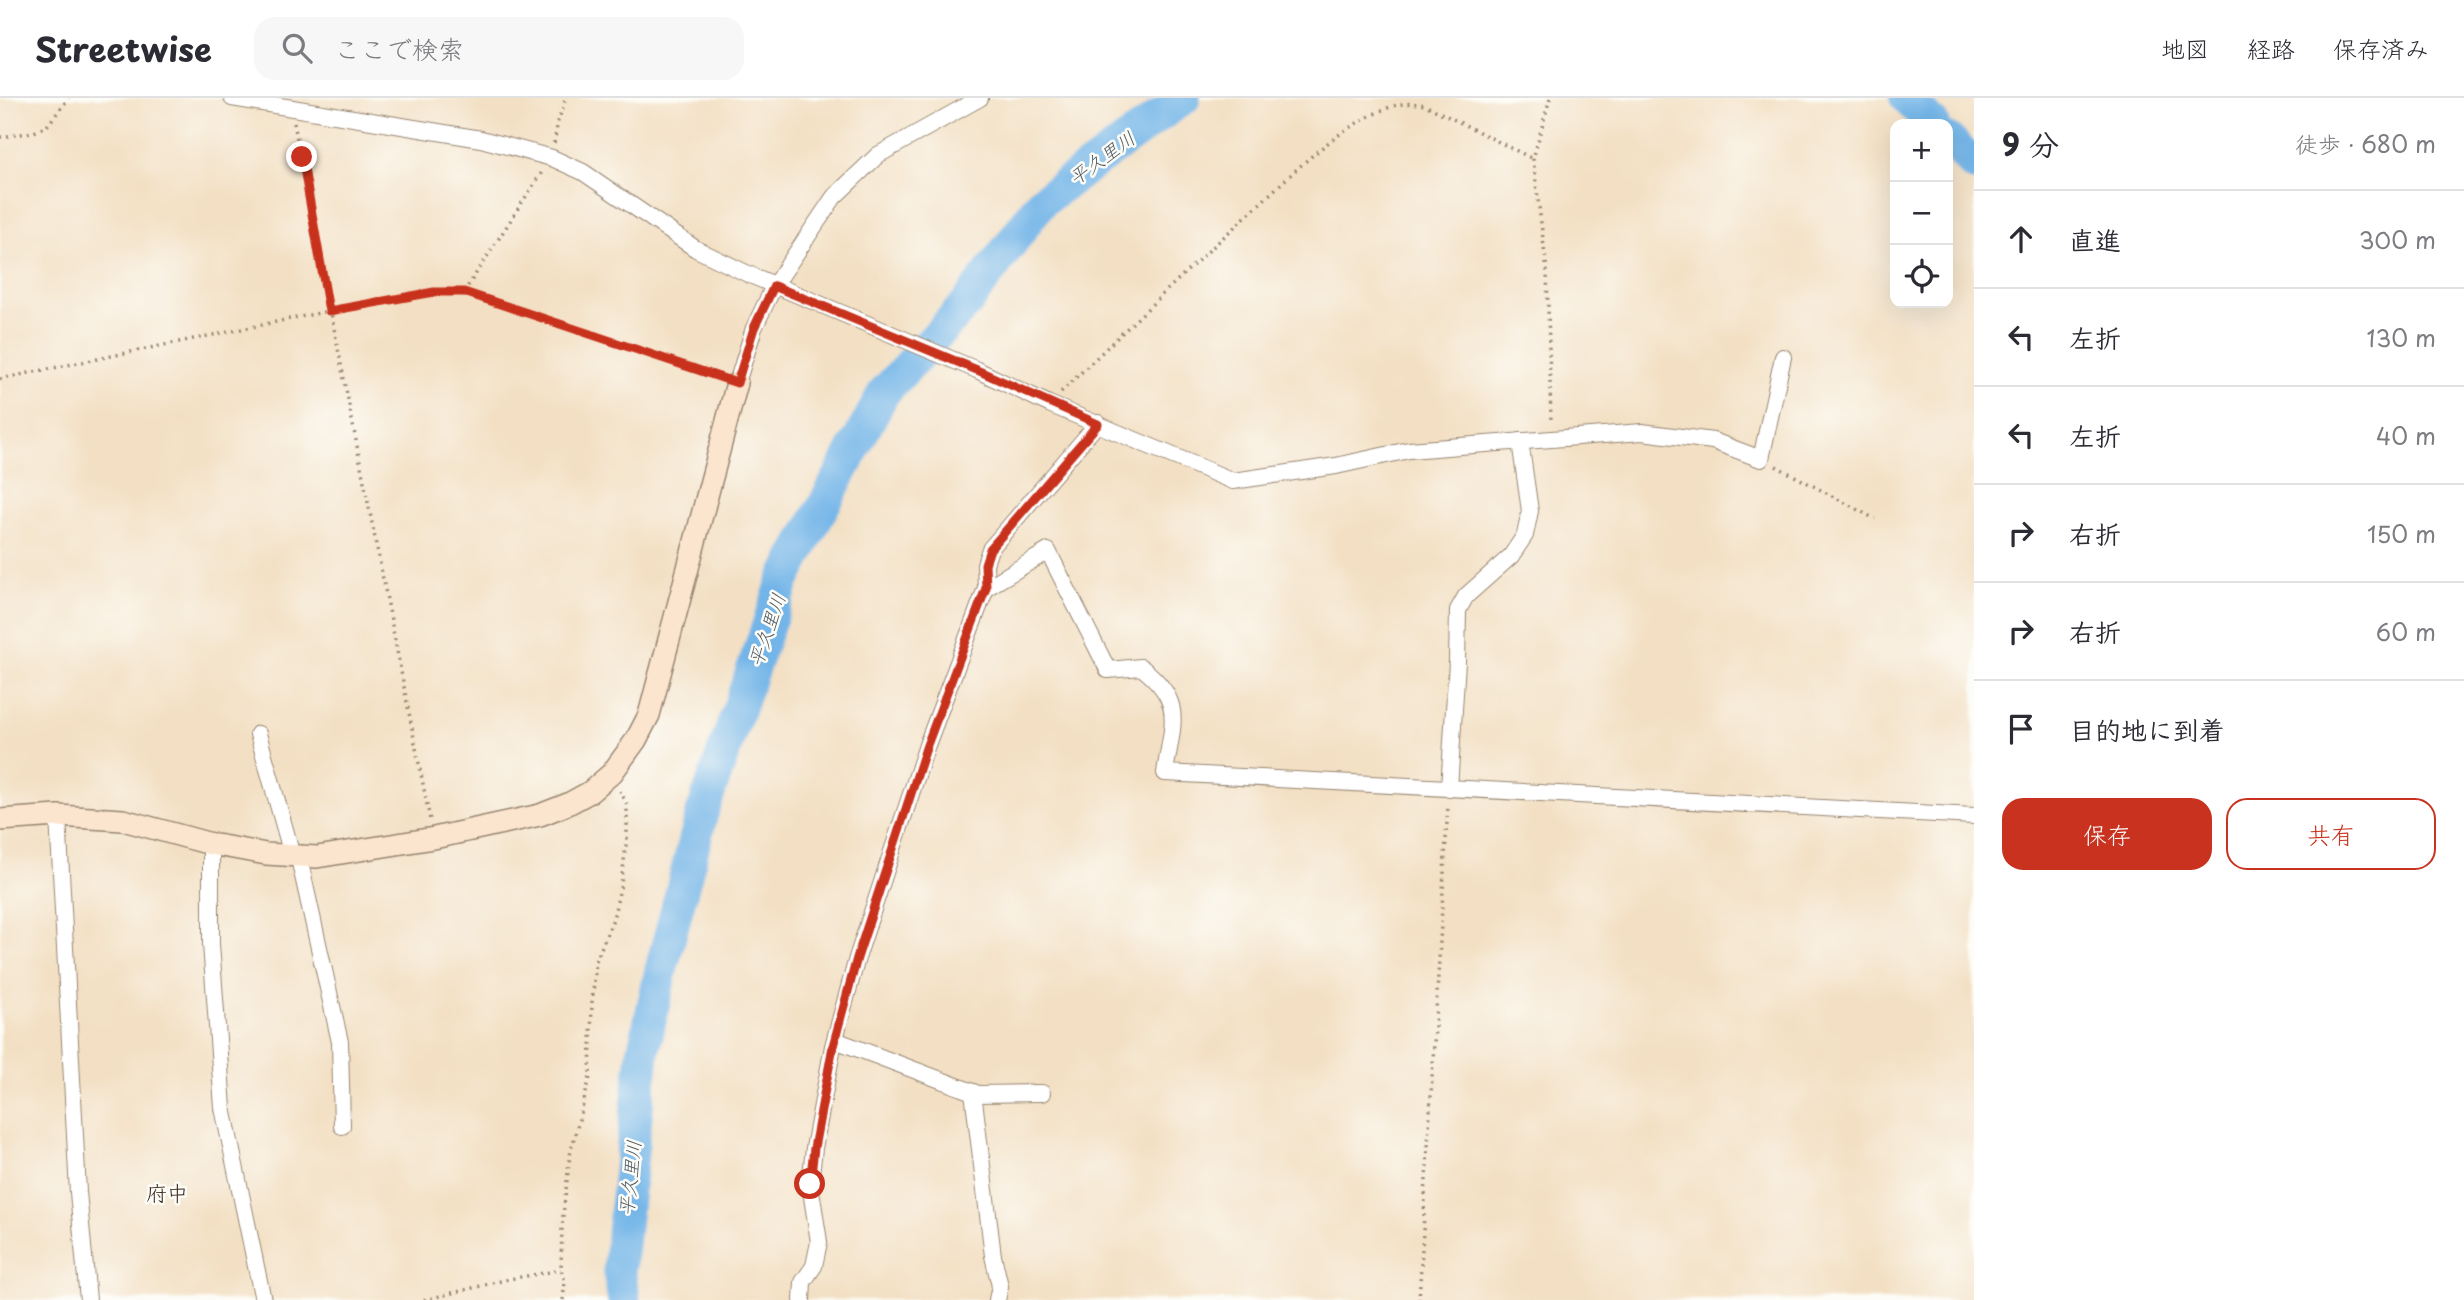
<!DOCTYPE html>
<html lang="ja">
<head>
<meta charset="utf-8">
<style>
	body { margin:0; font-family:"Playpen Sans","Klee One",sans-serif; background:#f7f7f7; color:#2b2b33 }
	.controls { position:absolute; right:21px; top:21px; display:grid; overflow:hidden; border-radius:14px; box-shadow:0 7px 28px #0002 }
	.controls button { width:63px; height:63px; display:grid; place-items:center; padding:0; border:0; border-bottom:2px solid #e1e1e2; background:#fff; color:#2b2b33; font:35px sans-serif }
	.stop { position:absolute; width:21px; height:21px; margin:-16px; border:5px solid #c8321e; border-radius:50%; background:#fff }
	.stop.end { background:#c8321e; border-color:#fff; box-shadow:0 2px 7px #0008 }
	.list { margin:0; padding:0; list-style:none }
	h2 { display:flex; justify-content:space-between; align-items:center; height:91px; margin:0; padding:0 28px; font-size:30px }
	h2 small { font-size:23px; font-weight:400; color:#7c7c81 }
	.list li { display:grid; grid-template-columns:46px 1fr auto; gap:21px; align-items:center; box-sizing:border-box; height:98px; padding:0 28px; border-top:2px solid #e1e1e2 }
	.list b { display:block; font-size:26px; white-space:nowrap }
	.list em { font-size:23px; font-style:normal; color:#7c7c81 }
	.actions { display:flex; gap:14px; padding:21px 28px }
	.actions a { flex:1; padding:16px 0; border:2px solid #c8321e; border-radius:21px; text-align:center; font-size:24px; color:#c8321e }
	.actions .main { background:#c8321e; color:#fff }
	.icon { flex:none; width:38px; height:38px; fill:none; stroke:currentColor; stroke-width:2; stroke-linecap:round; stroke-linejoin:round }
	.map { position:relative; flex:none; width:1974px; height:1202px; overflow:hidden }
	header { display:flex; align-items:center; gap:42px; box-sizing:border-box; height:98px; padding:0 35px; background:#fff; border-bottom:2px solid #e1e1e2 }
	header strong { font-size:33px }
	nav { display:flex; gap:38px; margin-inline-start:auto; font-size:24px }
	.search { width:490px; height:63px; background:#f7f7f7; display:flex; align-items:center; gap:18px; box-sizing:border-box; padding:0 24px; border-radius:21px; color:#7c7c81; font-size:26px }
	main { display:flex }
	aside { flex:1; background:#fff }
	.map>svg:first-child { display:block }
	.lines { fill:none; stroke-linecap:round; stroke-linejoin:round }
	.river { stroke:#73b5e8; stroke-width:33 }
	.street-casing { stroke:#978571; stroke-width:18 }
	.secondary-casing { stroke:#978571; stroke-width:24 }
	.path { stroke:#978571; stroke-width:3.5; stroke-dasharray:2 5; stroke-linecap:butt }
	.street { stroke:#fff; stroke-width:16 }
	.secondary { stroke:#fce5cf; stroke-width:21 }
	.route { stroke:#c8321e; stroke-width:9 }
	.labels { text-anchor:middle; stroke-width:5; stroke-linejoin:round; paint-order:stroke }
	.water-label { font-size:19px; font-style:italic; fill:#4f5b65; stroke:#fdfcf7 }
	.quarter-label { font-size:21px; fill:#3b2a1e; stroke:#fdfcf7 }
</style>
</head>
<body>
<header>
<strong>Streetwise</strong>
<div class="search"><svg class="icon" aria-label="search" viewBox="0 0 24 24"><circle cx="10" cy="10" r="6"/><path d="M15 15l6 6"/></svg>ここで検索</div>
<nav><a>地図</a><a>経路</a><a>保存済み</a></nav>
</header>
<main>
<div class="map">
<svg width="1974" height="1202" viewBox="0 0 1974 1202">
	<rect width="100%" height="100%" fill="#fdfcf7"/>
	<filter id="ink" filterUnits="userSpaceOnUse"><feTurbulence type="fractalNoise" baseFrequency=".0143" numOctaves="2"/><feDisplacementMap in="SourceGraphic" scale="14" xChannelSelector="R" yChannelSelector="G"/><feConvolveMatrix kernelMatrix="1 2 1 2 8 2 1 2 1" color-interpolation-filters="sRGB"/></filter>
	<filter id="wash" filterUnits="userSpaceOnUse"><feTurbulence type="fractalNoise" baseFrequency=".00686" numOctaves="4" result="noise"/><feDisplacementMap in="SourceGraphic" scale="28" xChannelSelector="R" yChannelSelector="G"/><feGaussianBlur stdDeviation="1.57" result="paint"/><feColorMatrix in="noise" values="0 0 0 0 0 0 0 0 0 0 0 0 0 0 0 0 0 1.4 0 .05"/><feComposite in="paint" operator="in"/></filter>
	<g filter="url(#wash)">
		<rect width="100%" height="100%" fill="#f3e0c4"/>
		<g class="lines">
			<g class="river">
				<polyline points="1906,0 1933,26"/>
				<polyline points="1948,41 1974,67"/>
				<polyline points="624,1202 619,1173 643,955 661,872 702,715 784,482 884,294 967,205 1042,103 1184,0"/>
			</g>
		</g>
	</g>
	<g filter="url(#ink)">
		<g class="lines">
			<defs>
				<g id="street">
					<polyline points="232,0 481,41 552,60 583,74 696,151 748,176 977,272 1049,306 1233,383 1336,368 1409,352 1642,334 1713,343 1761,361 1783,259"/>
					<polyline points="737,285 754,230 774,188 834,99 878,57 980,0"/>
					<path d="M 986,490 L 1048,453 L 1108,572 L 1141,569 C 1186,604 1172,625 1165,675 L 1974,718"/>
					<polyline points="258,636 288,742 291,759"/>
					<polyline points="1449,691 1457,564 1458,512 1466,498 1511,458 1525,437 1530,413 1520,343"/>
					<polyline points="58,718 78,1094 88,1202"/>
					<polyline points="211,746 211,846 223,1010 263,1202"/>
					<polyline points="299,760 340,944 342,1028"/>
					<polyline points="835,942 978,996 1042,995"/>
					<polyline points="973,994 993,1158 1000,1188 997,1202"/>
					<polyline points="802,1202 803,1184 814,1168 819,1144 810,1086 814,1050 833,948 857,860 927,647 986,490 985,466 990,451 1098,325"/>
				</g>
				<polyline id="secondary" points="0,722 58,718 123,722 211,746 266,756 317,759 434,740 540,717 568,706 590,694 612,675 636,642 649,617 737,285"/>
			</defs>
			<use href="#street" class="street-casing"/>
			<use href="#secondary" class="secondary-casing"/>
			<g class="path">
				<polyline points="1550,0 1533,61 1547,173 1551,324"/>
				<polyline points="294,25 430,722"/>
				<polyline points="0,39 34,34 47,28 69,0"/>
				<polyline points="554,45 558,23 566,0"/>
				<polyline points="464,194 542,74"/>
				<polyline points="0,281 329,213 434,194 464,194 721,280"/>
				<path d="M 1061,294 C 1124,233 1188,171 1254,111 C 1291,77 1328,38 1374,16 C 1393,7 1405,3 1425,7 L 1533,61"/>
				<polyline points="1776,368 1875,421"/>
				<polyline points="424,1202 509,1181 561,1172"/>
				<polyline points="563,1202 565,1183 561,1172 562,1126 570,1057 590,979 592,904 596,863 613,821 621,786 627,740 627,707 620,693"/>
				<polyline points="1419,1202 1448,707"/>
			</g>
			<use href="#street" class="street"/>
			<use href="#secondary" class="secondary"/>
		</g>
	</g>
	<g class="lines" filter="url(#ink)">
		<polyline class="route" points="302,59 329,213 434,194 464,194 737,285 754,230 774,188 977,272 1098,326 990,451 985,466 986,490 927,647 857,860 833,948 814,1050 810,1086"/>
	</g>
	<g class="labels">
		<g class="water-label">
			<text transform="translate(1102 60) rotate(-36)" y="7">平久里川</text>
			<text transform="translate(767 532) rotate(-71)" y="7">平久里川</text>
			<text transform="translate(630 1080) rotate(-84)" y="7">平久里川</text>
		</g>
		<g class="quarter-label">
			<text x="167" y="1103">府中</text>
		</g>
	</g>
</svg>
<div class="controls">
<button>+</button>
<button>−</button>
<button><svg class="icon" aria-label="locate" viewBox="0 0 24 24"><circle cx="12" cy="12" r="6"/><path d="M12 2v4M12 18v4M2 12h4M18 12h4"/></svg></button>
</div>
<div class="stop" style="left:810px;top:1086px"></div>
<div class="stop end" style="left:302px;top:59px"></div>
</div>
<aside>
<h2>9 分<small>徒歩 · 680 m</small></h2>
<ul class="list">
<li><svg class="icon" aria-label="ahead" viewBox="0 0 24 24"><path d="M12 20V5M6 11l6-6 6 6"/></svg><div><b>直進</b></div><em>300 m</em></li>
<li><svg class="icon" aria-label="left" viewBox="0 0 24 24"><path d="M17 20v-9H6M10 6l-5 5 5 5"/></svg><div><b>左折</b></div><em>130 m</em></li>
<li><svg class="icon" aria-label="left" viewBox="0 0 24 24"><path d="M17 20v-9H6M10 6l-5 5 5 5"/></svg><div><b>左折</b></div><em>40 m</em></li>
<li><svg class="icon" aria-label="right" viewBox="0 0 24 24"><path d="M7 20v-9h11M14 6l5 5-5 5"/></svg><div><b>右折</b></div><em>150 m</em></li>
<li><svg class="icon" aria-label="right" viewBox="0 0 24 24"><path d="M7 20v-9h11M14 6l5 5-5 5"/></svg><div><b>右折</b></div><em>60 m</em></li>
<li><svg class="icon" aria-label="arrive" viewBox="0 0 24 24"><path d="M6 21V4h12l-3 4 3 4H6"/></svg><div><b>目的地に到着</b></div></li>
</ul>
<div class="actions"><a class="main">保存</a><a>共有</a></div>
</aside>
</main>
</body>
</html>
